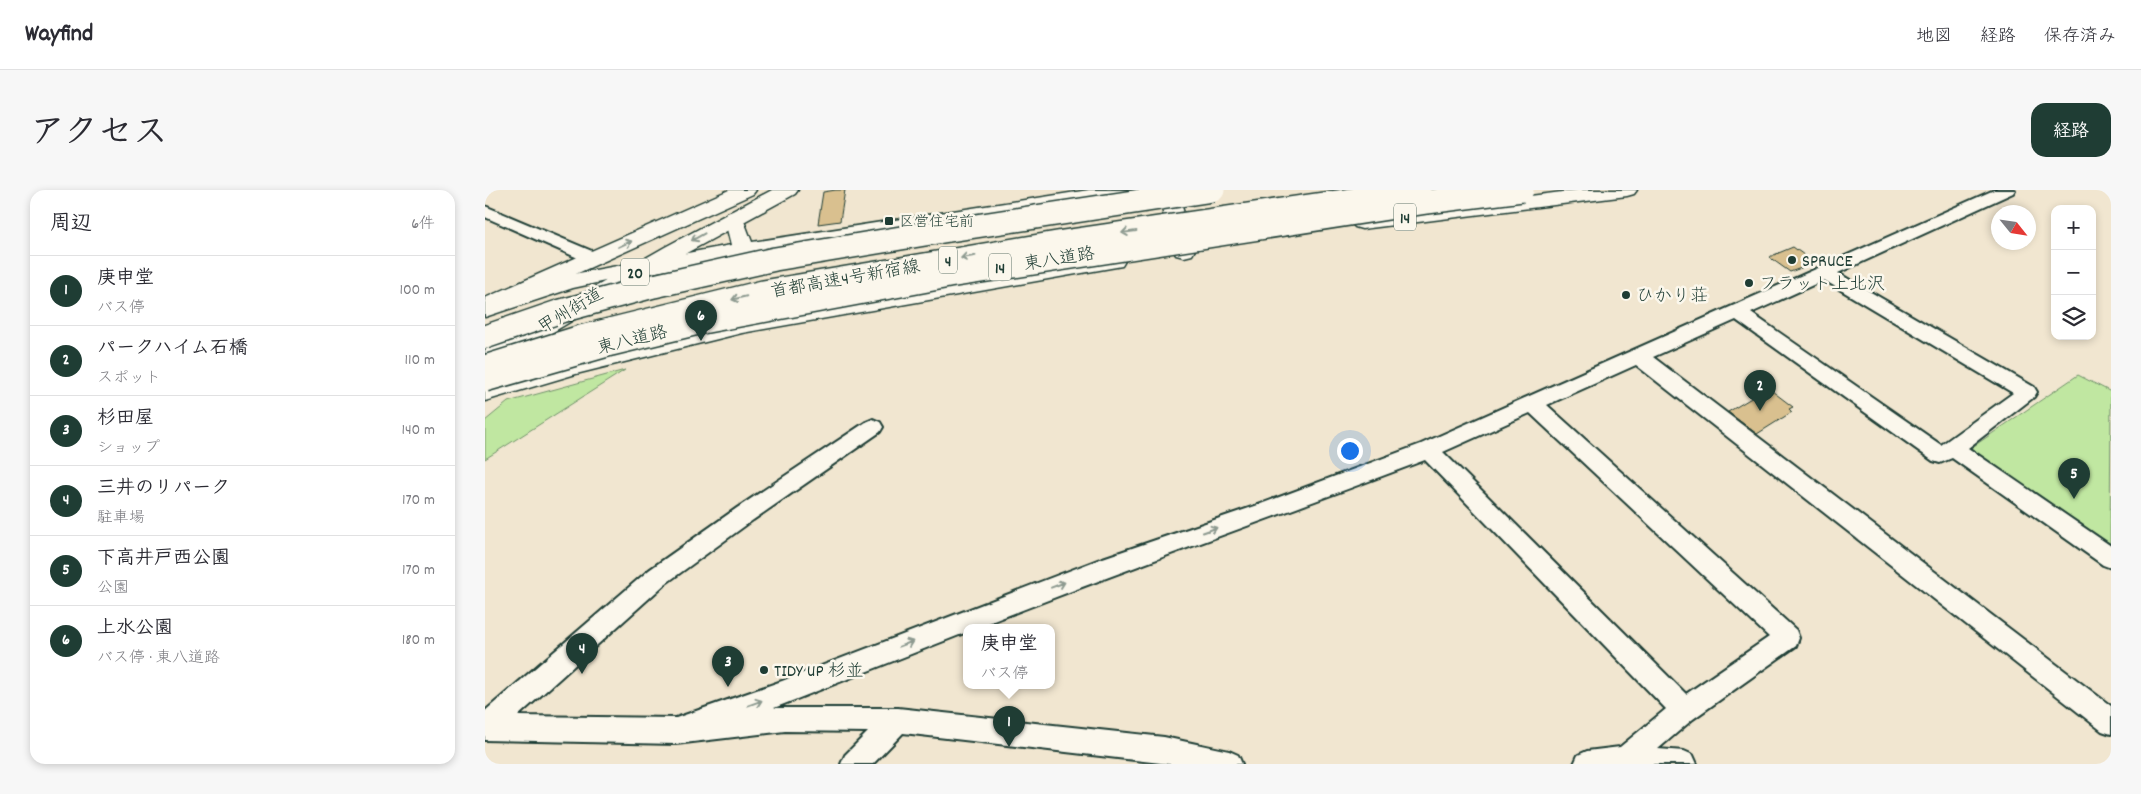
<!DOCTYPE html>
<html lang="ja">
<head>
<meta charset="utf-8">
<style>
	body { margin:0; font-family:Dekko,"Klee One",sans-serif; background:#f7f7f7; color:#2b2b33 }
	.controls { position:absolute; right:15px; top:15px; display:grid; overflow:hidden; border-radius:10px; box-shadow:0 2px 8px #0003 }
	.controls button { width:45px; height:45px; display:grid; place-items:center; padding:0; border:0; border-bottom:1px solid #e1e1e2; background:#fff; color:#2b2b33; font:25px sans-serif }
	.compass { position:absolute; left:1506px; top:15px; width:45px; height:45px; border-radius:50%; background:#fff; box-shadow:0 2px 8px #0003; rotate:120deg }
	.you { position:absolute; left:864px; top:260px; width:18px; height:18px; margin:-12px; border:4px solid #fff; border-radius:50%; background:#1a73e8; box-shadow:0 0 0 8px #1a73e833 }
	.badge { display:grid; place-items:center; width:32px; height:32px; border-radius:50%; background:#1f3d34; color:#fff; font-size:16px; font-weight:700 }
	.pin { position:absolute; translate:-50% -41px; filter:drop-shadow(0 1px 2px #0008) }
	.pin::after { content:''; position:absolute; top:26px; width:18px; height:15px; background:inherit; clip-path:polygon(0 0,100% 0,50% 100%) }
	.popup { position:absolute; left:478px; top:434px; width:92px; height:65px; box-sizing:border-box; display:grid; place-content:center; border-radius:10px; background:#fff; filter:drop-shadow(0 1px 4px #0005); font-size:16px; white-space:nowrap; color:#7c7c81 }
	.popup b { font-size:19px; color:#2b2b33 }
	.popup::after { content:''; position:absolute; left:50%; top:100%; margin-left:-10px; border:10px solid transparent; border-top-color:#fff }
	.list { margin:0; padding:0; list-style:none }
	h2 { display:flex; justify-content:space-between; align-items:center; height:65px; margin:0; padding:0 20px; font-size:21px }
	h2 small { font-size:16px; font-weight:400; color:#7c7c81 }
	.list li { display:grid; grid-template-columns:32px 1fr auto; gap:15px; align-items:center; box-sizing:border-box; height:70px; padding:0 20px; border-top:1px solid #e1e1e2 }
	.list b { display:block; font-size:19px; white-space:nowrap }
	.list p { margin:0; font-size:16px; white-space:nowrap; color:#7c7c81 }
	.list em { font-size:16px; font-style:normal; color:#7c7c81 }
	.icon { flex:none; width:28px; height:28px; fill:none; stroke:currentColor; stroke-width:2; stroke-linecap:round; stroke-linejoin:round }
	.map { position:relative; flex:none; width:1626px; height:574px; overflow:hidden; border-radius:15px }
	header { display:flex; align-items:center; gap:30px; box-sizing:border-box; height:70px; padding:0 25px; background:#fff; border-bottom:1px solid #e1e1e2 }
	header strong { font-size:24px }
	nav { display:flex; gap:28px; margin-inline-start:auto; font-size:18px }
	.intro { display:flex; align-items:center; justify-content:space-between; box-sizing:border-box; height:120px; padding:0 30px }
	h1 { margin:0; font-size:35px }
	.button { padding:12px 22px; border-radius:15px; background:#1f3d34; color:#fff; font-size:18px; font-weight:700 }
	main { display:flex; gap:30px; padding:0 30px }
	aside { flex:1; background:#fff; border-radius:15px; box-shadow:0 2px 8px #0003 }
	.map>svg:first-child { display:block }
	.green { fill:#c0e7a1; stroke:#70926a }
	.building { fill:#d9c08f; stroke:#1f3d34 }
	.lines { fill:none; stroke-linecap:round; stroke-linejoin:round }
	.street-casing { stroke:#1f3d34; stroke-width:4 }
	.primary-casing { stroke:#1f3d34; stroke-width:3 }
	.highway-casing { stroke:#1f3d34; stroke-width:3 }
	.street { fill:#fbf7ec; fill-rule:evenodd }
	.primary { fill:#fbf7ec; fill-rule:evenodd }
	.highway { fill:#fbf7ec; fill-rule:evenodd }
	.primary-bridge-casing { stroke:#1f3d34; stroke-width:26; stroke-linecap:butt }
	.highway-bridge-casing { stroke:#1f3d34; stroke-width:26; stroke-linecap:butt }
	.primary-bridge { stroke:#fbf7ec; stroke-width:23 }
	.highway-bridge { stroke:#fbf7ec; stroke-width:23 }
	.oneway { stroke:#8d9a90 }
	.poi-dot { fill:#1f3d34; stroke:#fbf7ec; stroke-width:2 }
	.labels { text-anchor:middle; stroke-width:5; stroke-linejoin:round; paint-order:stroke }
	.far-poi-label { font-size:15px; fill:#1f3d34; stroke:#fbf7ec; text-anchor:start }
	.shield { fill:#fbf7ec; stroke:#61756b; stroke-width:1 }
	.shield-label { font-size:16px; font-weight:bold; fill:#1f3d34 }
	.street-label { font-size:18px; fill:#1f3d34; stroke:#fbf7ec }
	.poi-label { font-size:18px; fill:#1f3d34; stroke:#fbf7ec; text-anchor:start }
</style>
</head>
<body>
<header>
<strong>Wayfind</strong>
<nav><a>地図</a><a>経路</a><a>保存済み</a></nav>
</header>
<div class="intro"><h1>アクセス</h1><a class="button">経路</a></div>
<main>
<aside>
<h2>周辺<small>6件</small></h2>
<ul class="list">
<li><span class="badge">1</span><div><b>庚申堂</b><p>バス停</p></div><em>100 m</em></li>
<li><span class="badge">2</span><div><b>パークハイム石橋</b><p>スポット</p></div><em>110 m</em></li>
<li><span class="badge">3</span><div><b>杉田屋</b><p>ショップ</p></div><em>140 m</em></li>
<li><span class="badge">4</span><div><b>三井のリパーク</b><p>駐車場</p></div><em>170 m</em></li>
<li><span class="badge">5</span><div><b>下高井戸西公園</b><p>公園</p></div><em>170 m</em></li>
<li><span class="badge">6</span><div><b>上水公園</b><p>バス停 · 東八道路</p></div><em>180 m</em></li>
</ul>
</aside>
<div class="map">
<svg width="1626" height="574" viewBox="0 0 1626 574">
	<rect width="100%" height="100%" fill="#f1e6d0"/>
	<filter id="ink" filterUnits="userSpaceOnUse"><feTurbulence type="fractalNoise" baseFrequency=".02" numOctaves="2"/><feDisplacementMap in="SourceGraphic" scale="10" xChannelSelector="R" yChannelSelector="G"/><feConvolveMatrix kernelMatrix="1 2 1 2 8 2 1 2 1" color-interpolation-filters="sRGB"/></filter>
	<g filter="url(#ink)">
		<g class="green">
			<polygon points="140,180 0,269 0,231 23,212"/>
			<polygon points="1593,185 1626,202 1625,357 1480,262"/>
		</g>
		<g class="building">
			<polygon points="351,0 360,0 355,31 333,34 338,2"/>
			<polygon points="1308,57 1330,73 1305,82 1284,67"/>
			<polygon points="1283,198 1308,217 1304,219 1307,222 1272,244 1243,222"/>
		</g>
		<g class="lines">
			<defs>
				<g id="street">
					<path d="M 1509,0 L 1530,0 L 1528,3 L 1353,83 L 1549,197 L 1552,202 L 1549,207 L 1483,258 L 1626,356 L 1626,378 L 1618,375 L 1467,268 L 1455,273 L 1448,271 L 1251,130 L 1168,167 L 1626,516 L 1626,544 L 1617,541 L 1151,175 L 1062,215 L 1311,440 L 1314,448 L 1311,456 L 1208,529 L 1173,559 L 1199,561 L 1208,565 L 1212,574 L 1089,574 L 1093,565 L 1102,561 L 1135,557 L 1181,519 L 940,270 C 790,327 640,379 491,438 L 482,438 L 482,442 L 289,518 L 413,518 L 679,547 L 744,561 L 753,565 L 757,574 L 684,574 L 418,543 L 388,574 L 356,574 L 360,565 L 383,542 L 300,541 L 191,554 L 0,550 L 0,521 L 164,380 L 252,318 L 381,232 L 388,229 L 395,232 L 398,237 L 395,242 L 268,330 L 180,394 L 33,526 L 191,528 L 297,491 L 615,369 L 773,315 L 936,254 ZM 1339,90 L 1528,203 L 1456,255 L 1266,123 ZM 1045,223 L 1284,447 L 1201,504 L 958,262 Z"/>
					<polygon points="0,16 114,64 116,68 114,72 108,73 102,72 0,27"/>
				</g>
				<g id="primary">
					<polygon points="604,0 654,0 651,4 644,6 305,59 125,90 88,98 0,127 0,111 83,85 246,55 239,27 242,23 249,21 256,23 267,52"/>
					<polygon points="672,0 692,0 710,60 707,65 699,67 691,65 688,60"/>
					<polygon points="1093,0 1152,0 1149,4 1142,6 877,39 870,37 866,33 870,29 877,27"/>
					<polygon points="629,64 637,66 640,71 637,76 257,143 91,184 0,211 0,193 90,167 257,127"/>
				</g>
				<g id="highway">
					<polygon points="244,0 271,0 268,4 0,125 0,108"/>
					<polygon points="287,0 313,0 310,4 196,66 9,177 0,180 0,160 180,57"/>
				</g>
			</defs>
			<use href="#street" class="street-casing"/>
			<use href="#primary" class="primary-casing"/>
			<use href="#highway" class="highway-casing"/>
			<use href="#street" class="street"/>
			<use href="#primary" class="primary"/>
			<use href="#highway" class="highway"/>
			<defs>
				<g id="primary-bridge">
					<polyline points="0,147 76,121 169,96 290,69 458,41 728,0"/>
					<polyline points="0,190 126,154 217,132 464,86 942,12 1037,0"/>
				</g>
				<polyline id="highway-bridge" points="0,177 96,147 278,102 578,52 935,0"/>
			</defs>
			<use href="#primary-bridge" class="primary-bridge-casing"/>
			<use href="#highway-bridge" class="highway-bridge-casing"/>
			<use href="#primary-bridge" class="primary-bridge"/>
			<use href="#highway-bridge" class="highway-bridge"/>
		</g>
		<defs><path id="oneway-shaft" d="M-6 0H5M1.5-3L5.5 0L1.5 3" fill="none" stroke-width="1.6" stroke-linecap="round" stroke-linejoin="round" transform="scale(1.25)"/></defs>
		<g class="oneway">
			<use href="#oneway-shaft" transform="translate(644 42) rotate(172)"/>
			<use href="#oneway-shaft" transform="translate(213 47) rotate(151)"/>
			<use href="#oneway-shaft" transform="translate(140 54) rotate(-24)"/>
			<use href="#oneway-shaft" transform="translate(483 67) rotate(171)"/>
			<use href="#oneway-shaft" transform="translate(254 108) rotate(167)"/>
			<use href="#oneway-shaft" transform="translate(725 340) rotate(-19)"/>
			<use href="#oneway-shaft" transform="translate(573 395) rotate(-21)"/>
			<use href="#oneway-shaft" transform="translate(421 454) rotate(-21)"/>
			<use href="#oneway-shaft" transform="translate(270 513) rotate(-20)"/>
		</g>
	</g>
	<g class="poi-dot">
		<rect x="399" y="26" width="10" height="10" rx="2.5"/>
		<circle cx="1307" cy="70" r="5"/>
		<circle cx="1264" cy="93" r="5"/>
		<circle cx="1141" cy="105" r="5"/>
		<circle cx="279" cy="480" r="5"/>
	</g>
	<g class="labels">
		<g class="far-poi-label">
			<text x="414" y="36">区営住宅前</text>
		</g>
		<g class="shield">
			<rect x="909" y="13.5" width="22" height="27" rx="4"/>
			<rect x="454" y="56.5" width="18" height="27" rx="4"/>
			<rect x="504" y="63.5" width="22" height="27" rx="4"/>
			<rect x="136" y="68.5" width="28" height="27" rx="4"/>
		</g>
		<g class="shield-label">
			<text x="920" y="33">14</text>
			<text x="463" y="76">4</text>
			<text x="515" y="83">14</text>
			<text x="150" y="88">20</text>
		</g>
		<g class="street-label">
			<text transform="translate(574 68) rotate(-9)" y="6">東八道路</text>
			<text transform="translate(360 88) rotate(-10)" y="6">首都高速4号新宿線</text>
			<text transform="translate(85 120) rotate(-31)" y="6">甲州街道</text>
			<text transform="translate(147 149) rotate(-14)" y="6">東八道路</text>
		</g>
		<g class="poi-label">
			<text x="1317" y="76">SPRUCE</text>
			<text x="1274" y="99">フラット上北沢</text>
			<text x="1151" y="111">ひかり荘</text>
			<text x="289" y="486">TIDY UP 杉並</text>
		</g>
	</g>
</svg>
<div class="controls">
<button>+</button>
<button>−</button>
<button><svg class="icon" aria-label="layers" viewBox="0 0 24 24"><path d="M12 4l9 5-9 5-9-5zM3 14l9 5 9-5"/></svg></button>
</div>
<svg class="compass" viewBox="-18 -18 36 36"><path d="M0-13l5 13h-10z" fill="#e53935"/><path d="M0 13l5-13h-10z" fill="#7c7c81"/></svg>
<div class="you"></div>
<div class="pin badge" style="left:524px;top:557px">1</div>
<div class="popup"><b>庚申堂</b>バス停</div>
<div class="pin badge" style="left:1275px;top:221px">2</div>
<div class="pin badge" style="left:243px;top:497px">3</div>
<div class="pin badge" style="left:97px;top:484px">4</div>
<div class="pin badge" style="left:1589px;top:309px">5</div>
<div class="pin badge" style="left:216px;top:151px">6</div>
</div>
</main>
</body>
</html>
